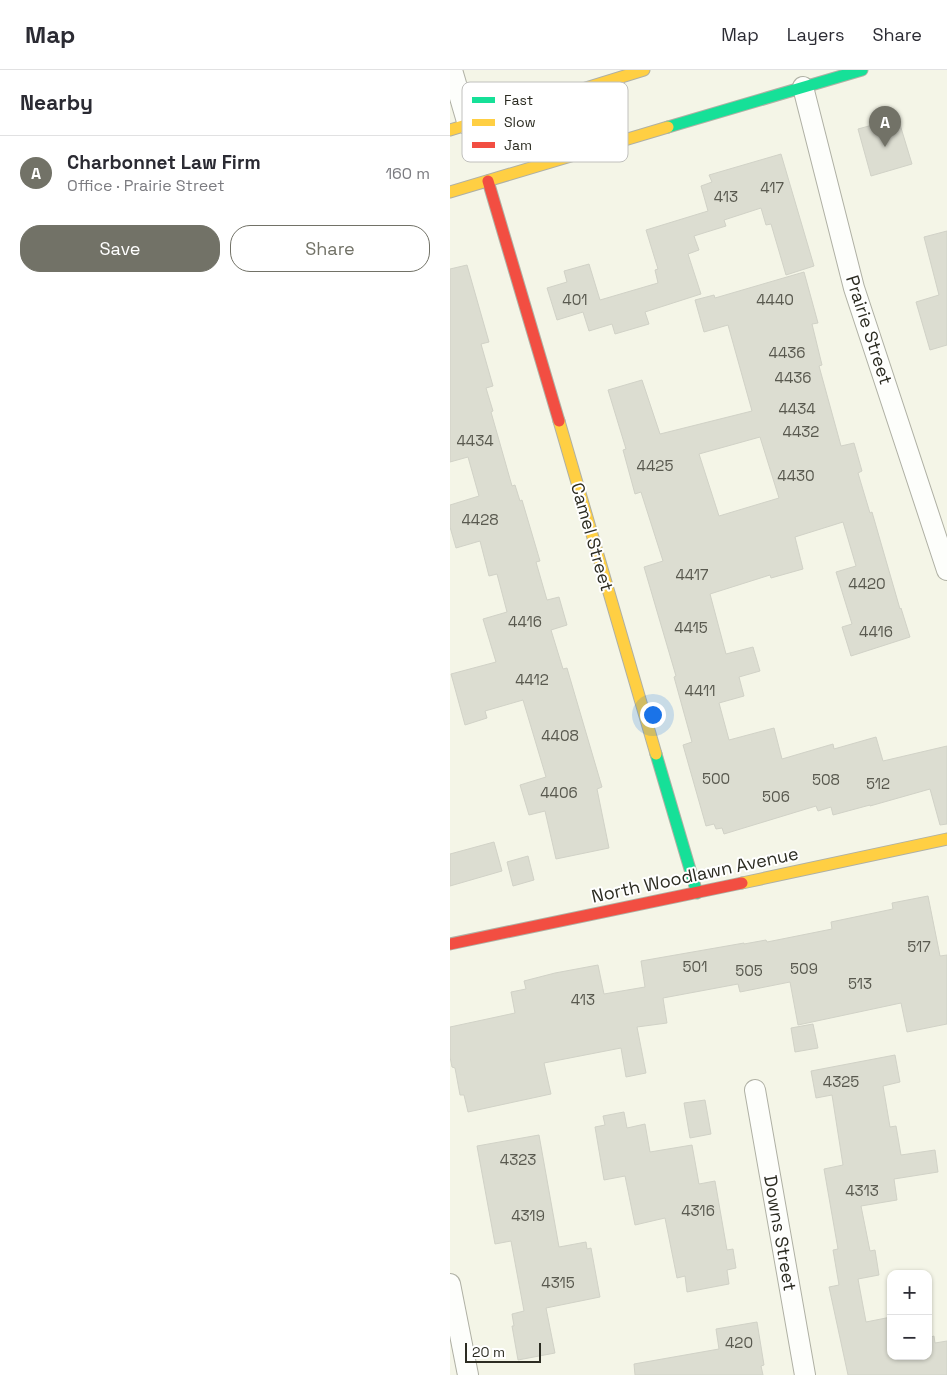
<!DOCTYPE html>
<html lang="en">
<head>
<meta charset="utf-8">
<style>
	body { margin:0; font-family:"Space Grotesk",sans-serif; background:#f7f7f7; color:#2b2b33 }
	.controls { position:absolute; right:15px; bottom:15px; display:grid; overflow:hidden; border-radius:10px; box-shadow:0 1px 4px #0004 }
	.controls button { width:45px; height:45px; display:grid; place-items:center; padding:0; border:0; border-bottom:1px solid #e1e1e2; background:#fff; color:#2b2b33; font:25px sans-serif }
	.scale { position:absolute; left:15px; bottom:12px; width:76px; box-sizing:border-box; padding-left:5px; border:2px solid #2c2c22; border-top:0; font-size:14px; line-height:18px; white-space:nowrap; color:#2c2c22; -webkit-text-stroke:4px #fff; paint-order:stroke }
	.you { position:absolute; left:202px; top:644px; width:18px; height:18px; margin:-12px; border:4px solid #fff; border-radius:50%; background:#1a73e8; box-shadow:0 0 0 8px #1a73e833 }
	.badge { display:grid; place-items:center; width:32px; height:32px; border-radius:50%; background:#727267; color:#fff; font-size:16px; font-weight:700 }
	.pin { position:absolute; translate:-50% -41px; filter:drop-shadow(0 1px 2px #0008) }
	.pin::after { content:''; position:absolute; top:26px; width:18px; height:15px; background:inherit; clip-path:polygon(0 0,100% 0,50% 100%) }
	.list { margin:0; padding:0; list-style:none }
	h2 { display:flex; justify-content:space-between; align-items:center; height:65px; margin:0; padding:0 20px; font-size:21px }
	h2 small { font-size:16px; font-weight:400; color:#7c7c81 }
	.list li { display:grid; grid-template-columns:32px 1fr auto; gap:15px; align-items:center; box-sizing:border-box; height:75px; padding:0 20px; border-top:1px solid #e1e1e2 }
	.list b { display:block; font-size:19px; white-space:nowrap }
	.list p { margin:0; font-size:16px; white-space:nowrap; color:#7c7c81 }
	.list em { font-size:16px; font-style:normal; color:#7c7c81 }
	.actions { display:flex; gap:10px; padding:15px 20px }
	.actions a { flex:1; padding:11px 0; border:1px solid #727267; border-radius:20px; text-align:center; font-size:18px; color:#727267 }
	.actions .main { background:#727267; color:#fff }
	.map { position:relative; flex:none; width:497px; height:1305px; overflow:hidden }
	header { display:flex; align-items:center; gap:30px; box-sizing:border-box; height:70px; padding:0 25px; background:#fff; border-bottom:1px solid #e1e1e2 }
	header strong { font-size:24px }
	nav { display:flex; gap:28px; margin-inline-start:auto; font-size:18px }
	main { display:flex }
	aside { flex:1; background:#fff }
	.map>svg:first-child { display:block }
	.building { fill:#dcddd1; stroke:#d1d2c7; fill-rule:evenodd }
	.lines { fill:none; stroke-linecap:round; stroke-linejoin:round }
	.street-casing { stroke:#afb0a4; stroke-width:22 }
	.fast-casing { stroke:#afb0a4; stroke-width:13 }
	.slow-casing { stroke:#afb0a4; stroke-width:13 }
	.jam-casing { stroke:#afb0a4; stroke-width:13 }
	.street { stroke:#fdfefb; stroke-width:20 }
	.fast { stroke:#16e098; stroke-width:11 }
	.slow { stroke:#ffcf43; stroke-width:11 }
	.jam { stroke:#f24e42; stroke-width:11 }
	.labels { text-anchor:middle; stroke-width:4; stroke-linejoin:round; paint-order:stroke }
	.number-label { font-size:15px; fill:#59594f }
	.street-label { font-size:18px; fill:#2c2c22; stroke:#fff }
	.key { fill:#fff; stroke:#c0c0bd; stroke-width:1 }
	.key-label { font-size:14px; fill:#2c2c22 }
</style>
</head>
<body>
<header>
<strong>Map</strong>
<nav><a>Map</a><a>Layers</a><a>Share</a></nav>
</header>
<main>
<aside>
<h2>Nearby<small></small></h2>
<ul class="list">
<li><span class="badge">A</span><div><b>Charbonnet Law Firm</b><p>Office · Prairie Street</p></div><em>160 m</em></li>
</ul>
<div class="actions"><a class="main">Save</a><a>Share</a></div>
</aside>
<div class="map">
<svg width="497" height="1305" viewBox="0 0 497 1305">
	<rect width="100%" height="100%" fill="#f4f5e7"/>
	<g class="building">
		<polygon points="448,48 462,94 421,106 408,59"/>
		<polygon points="331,84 364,196 336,205 321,154 316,155 311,138 274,150 276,156 244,166 249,180 238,184 251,224 195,242 199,254 165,264 162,254 139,261 133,242 107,250 97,218 117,212 114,201 139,194 150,230 208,213 205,200 208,199 196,160 258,141 251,116 262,112 259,105"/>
		<polygon points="497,161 497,275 480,280 466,232 489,225 474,167"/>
		<polygon points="17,195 39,272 31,274 43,316 36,318 43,341 41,342 62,416 65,415 70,431 72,430 90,491 86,492 97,530 109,527 117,555 101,560 113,599 117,598 152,717 147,719 159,778 106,789 95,741 79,745 70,715 96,707 73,630 35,641 37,648 15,655 1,604 46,592 33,549 57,542 47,504 39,506 30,471 6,478 0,457 0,435 29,426 18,387 0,392 0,199"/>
		<path d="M 354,202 L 368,253 L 362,254 L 372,295 L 369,296 L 391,376 L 404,373 L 412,401 L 408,403 L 420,443 L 422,442 L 450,539 L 451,538 L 460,567 L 401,586 L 392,557 L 402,554 L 386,502 L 406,496 L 393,452 L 345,467 L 353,499 L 321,508 L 320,505 L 260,524 L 276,584 L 303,577 L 310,601 L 289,607 L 294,626 L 269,633 L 279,670 L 324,658 L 332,689 L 383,674 L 384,679 L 426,667 L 433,691 L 497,676 L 497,754 L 490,755 L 480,719 L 420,736 L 420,735 L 383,745 L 381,737 L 368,741 L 366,736 L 274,764 L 272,758 L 266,759 L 264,754 L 256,756 L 233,675 L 242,672 L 224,607 L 226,606 L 194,497 L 213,491 L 191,422 L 185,424 L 173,380 L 176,379 L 158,320 L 192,310 L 210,364 L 302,341 L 278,255 L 254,262 L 245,230 L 264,225 L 265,228 ZM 310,367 L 329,428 L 269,446 L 249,384 Z"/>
		<polygon points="44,772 52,801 0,816 0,784"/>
		<polygon points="78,786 84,810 63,816 57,792"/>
		<polygon points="478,826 490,886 497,885 497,954 457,962 451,933 348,955 340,912 290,922 288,914 213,928 217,953 187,957 196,1003 176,1007 171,978 94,993 101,1024 18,1042 14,1025 10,1025 5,998 2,997 0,987 0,957 65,943 61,922 76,919 74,911 105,903 148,895 154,924 195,917 191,891 294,873 294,874 316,870 317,872 382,859 381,852 443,839 442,833"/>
		<polygon points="363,954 368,978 345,982 341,958"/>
		<polygon points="445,985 450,1012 433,1016 440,1057 446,1056 451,1085 485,1080 488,1102 444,1109 447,1130 411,1136 420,1181 425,1180 429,1205 408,1209 416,1252 441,1247 441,1286 478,1286 478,1268 484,1266 485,1273 497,1271 497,1305 398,1305 379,1217 389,1215 383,1180 388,1179 374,1099 393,1095 382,1025 366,1028 361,1001"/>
		<polygon points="255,1030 261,1064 240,1068 234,1033"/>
		<polygon points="174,1042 177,1058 195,1054 200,1082 242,1075 249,1114 265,1111 277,1180 283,1179 286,1198 277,1200 279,1214 237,1222 235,1206 227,1208 215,1148 185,1155 175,1106 154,1110 145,1057 155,1055 153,1046"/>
		<polygon points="89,1065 109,1177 136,1172 137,1179 141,1178 150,1227 96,1238 105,1283 68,1290 62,1256 64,1256 62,1244 74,1241 61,1171 45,1174 27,1076"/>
		<polygon points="307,1252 314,1295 311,1296 313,1305 185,1305 184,1294 269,1279 266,1259"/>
	</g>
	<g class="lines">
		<defs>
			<g id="street">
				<polyline points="2,0 18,55"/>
				<polyline points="353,17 404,218 497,500"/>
				<polyline points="305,1020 355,1305"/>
				<polyline points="0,1214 18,1305"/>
			</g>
			<g id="fast">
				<polyline points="218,57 412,0"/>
				<polyline points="206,684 247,823"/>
			</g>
			<g id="slow">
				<polyline points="0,60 194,0"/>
				<polyline points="0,122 218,57"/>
				<polyline points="109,351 206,684"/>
				<polyline points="292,813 497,769"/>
			</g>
			<g id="jam">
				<polyline points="38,111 109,351"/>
				<polyline points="0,874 292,813"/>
			</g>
		</defs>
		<use href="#street" class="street-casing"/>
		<use href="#fast" class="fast-casing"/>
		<use href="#slow" class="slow-casing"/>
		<use href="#jam" class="jam-casing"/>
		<use href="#street" class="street"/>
		<use href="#fast" class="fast"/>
		<use href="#slow" class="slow"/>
		<use href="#jam" class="jam"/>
	</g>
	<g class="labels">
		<g class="number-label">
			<text x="322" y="123">417</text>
			<text x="276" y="132">413</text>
			<text x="125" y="235">401</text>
			<text x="325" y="235">4440</text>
			<text x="337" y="288">4436</text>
			<text x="343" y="313">4436</text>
			<text x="347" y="344">4434</text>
			<text x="351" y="367">4432</text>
			<text x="25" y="376">4434</text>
			<text x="205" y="401">4425</text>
			<text x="346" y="411">4430</text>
			<text x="30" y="455">4428</text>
			<text x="242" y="510">4417</text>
			<text x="417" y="519">4420</text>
			<text x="75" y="557">4416</text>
			<text x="241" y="563">4415</text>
			<text x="426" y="567">4416</text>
			<text x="82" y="615">4412</text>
			<text x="250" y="626">4411</text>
			<text x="110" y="671">4408</text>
			<text x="266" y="714">500</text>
			<text x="376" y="715">508</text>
			<text x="428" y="719">512</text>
			<text x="109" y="728">4406</text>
			<text x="326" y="732">506</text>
			<text x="469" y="882">517</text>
			<text x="245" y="902">501</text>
			<text x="354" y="904">509</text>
			<text x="299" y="906">505</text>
			<text x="410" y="919">513</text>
			<text x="133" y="935">413</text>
			<text x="391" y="1017">4325</text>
			<text x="68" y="1095">4323</text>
			<text x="412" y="1126">4313</text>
			<text x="248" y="1146">4316</text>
			<text x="78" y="1151">4319</text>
			<text x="108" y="1218">4315</text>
			<text x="289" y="1278">420</text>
		</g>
		<g class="street-label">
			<text transform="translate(419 260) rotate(72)" y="6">Prairie Street</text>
			<text transform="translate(142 467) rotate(74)" y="6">Camel Street</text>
			<text transform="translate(245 805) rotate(-12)" y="6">North Woodlawn Avenue</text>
			<text transform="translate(330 1163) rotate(80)" y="6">Downs Street</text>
		</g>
	</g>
	<rect x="12" y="12" width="166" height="80" rx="8" class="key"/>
	<rect x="22" y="27" width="23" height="6" fill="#16e098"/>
	<rect x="22" y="49" width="23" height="7" fill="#ffcf43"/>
	<rect x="22" y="72" width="23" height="6" fill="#f24e42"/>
	<g class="key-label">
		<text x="54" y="35">Fast</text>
		<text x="54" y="57">Slow</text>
		<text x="54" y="80">Jam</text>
	</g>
</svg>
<div class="controls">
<button>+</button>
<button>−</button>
</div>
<div class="scale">20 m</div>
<div class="you"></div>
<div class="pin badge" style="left:435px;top:77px">A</div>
</div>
</main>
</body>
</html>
